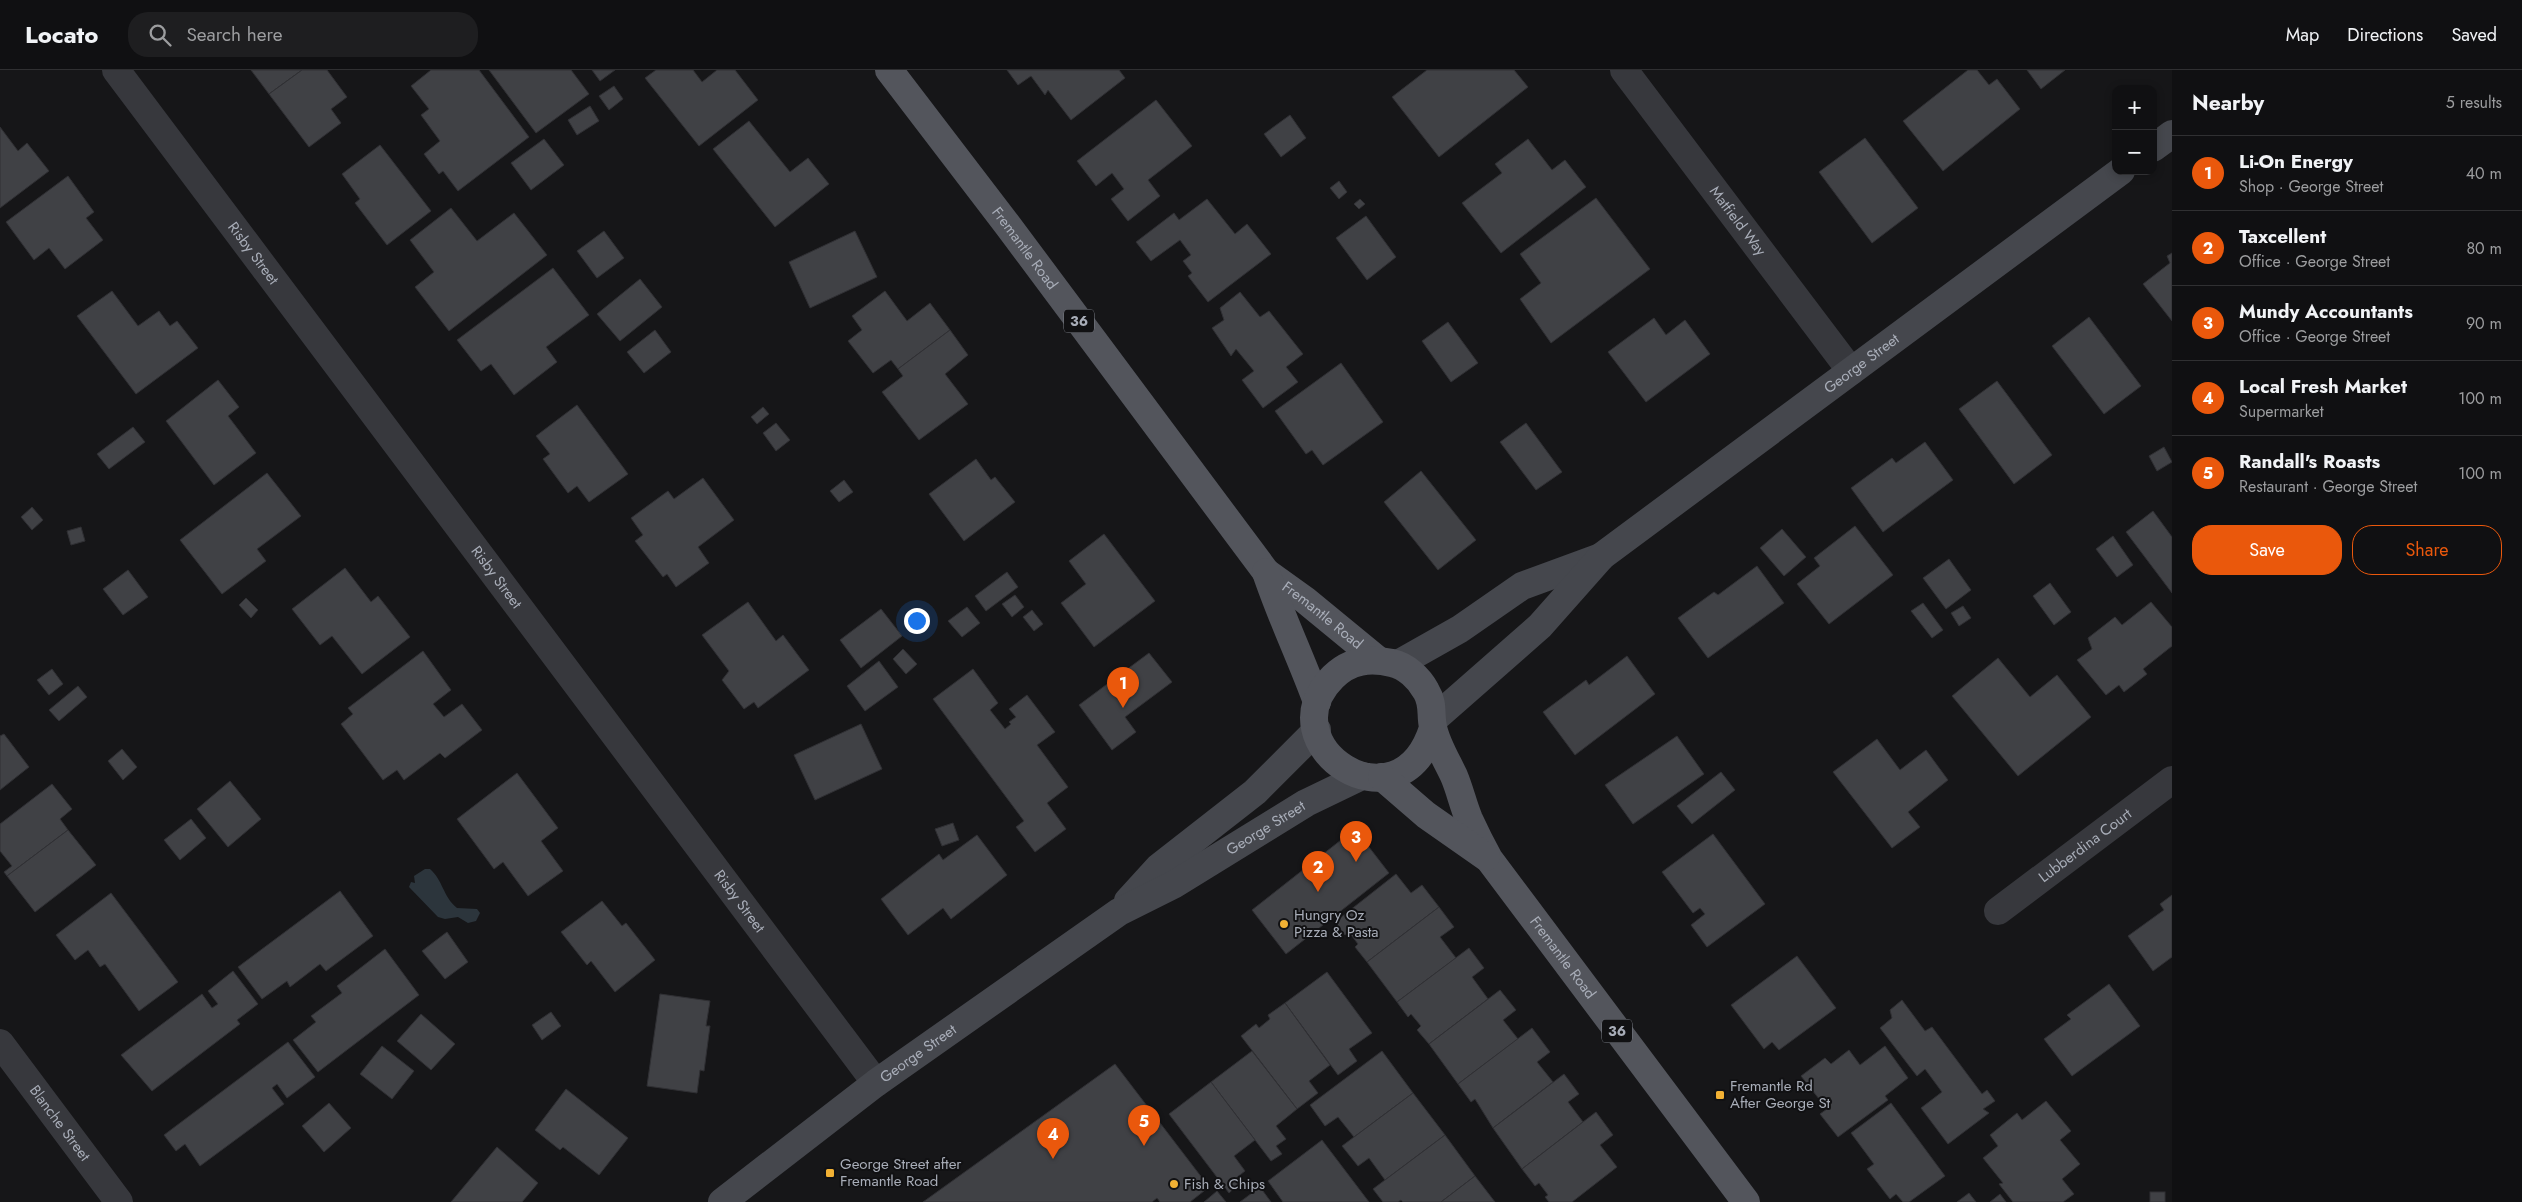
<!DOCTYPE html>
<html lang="en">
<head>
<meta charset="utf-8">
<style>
	body { margin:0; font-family:Jost,sans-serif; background:#1e1e20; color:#f1f3f6 }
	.controls { position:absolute; right:15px; top:15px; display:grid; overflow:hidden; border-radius:10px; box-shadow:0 2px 8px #0003 }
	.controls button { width:45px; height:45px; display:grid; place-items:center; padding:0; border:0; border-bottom:1px solid #303032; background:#101012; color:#f1f3f6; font:25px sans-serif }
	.you { position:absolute; left:916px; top:550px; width:18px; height:18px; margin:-12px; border:4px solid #fff; border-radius:50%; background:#1a73e8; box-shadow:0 0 0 8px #1a73e833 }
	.badge { display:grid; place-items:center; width:32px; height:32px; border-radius:50%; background:#ea580c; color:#fff; font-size:16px; font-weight:700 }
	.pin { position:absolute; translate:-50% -41px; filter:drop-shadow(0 1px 2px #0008) }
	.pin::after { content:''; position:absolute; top:26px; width:18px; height:15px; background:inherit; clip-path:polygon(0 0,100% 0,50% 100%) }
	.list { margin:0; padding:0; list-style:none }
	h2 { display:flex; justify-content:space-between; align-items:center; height:65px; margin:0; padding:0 20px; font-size:21px }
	h2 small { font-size:16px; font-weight:400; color:#9c9d9f }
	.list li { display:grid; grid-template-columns:32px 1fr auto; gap:15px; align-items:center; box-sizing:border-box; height:75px; padding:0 20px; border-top:1px solid #303032 }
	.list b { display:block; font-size:19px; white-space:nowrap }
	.list p { margin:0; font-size:16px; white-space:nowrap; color:#9c9d9f }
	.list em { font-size:16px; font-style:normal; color:#9c9d9f }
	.actions { display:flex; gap:10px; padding:15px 20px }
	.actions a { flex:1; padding:11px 0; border:1px solid #ea580c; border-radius:20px; text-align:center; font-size:18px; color:#ea580c }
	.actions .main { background:#ea580c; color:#fff }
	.icon { flex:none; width:28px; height:28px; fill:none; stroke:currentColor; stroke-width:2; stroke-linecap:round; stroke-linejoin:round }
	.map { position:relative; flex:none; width:2172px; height:1132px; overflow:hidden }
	header { display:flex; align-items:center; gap:30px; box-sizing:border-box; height:70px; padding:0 25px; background:#101012; border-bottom:1px solid #303032 }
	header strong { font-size:24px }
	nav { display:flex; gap:28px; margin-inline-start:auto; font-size:18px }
	.search { width:350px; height:45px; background:#1e1e20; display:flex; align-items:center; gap:12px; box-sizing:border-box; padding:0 18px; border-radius:20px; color:#9c9d9f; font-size:19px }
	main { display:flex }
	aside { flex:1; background:#101012 }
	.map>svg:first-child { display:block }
	.water { fill:#2c353c }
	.building { fill:#404145; stroke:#303034 }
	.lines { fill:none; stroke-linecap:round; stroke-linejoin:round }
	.minor { stroke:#37383d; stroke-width:28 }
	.tertiary { stroke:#37383d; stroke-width:28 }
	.secondary { stroke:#45474d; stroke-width:28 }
	.primary { stroke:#53555c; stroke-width:28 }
	.poi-dot { fill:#f2b134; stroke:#111113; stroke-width:2 }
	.labels { text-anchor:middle; stroke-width:4; stroke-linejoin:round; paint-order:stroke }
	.shield { fill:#111113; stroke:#7b7e86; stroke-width:1 }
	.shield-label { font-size:14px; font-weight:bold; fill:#a8adb8 }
	.street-label { font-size:15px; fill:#a8adb8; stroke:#111113 }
	.poi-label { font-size:15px; fill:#a8adb8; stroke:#111113; text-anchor:start }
</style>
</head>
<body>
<header>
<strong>Locato</strong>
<div class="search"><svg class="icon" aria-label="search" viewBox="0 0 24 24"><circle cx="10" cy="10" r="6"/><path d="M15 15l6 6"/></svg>Search here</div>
<nav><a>Map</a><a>Directions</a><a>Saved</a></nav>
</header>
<main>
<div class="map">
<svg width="2172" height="1132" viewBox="0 0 2172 1132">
	<rect width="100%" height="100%" fill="#161618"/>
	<path class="water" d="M 425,799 L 430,799 C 443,810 443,827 457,838 L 477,839 L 480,843 L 476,851 L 468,853 L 458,847 L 445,849 L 438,847 L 409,817 L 411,812 L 415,813 L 414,806 Z"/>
	<g class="building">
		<polygon points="251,0 302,0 269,24"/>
		<polygon points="302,0 327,0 347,27 331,39 341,53 309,77 269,24"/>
		<polygon points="431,0 479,0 529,67 458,121 443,101 439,104 424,84 440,71 421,45 429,39 411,16"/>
		<polygon points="489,0 571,0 589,24 536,63"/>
		<polygon points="592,0 615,0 600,11"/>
		<polygon points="656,0 693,0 702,12 717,0 735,0 758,30 699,76 645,8"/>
		<polygon points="1007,0 1119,0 1125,8 1071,50 1048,20 1045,25 1031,6 1018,15"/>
		<polygon points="1427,0 1514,0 1528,17 1439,87 1392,27"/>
		<polygon points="1968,0 1977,0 1989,15 1997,9 2020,39 1943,101 1903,51"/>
		<polygon points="2027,0 2065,0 2041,19"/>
		<polygon points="614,16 623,29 609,40 599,26"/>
		<polygon points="1156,30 1192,76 1148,110 1160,126 1128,151 1111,129 1124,119 1112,103 1096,116 1077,91"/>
		<polygon points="590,36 599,51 577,65 568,50"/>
		<polygon points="1290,45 1306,68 1281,87 1264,64"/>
		<polygon points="749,51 790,102 808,88 829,114 775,157 713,79"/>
		<polygon points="0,57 18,81 27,73 49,101 0,138"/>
		<polygon points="1865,68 1918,138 1872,173 1819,102"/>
		<polygon points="544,69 564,95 531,120 511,93"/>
		<polygon points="1528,69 1552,100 1565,90 1586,117 1501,183 1462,133 1502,103 1495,94"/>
		<polygon points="380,75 431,141 387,175 355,133 360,129 342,104"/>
		<polygon points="68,106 94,142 86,148 103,170 65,199 49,178 34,190 6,152"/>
		<polygon points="1339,111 1347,122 1339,129 1330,118"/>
		<polygon points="1596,128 1650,199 1551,273 1520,229 1541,213 1520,184"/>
		<polygon points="1207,129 1235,164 1247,154 1271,184 1208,232 1188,206 1192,203 1183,191 1191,185 1180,170 1151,191 1136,172 1174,143 1179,150"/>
		<polygon points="1360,129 1365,134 1359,139 1354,134"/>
		<polygon points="451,138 477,171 514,143 547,185 449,261 415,217 434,202 410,170"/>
		<polygon points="1366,146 1396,187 1367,210 1336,168"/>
		<polygon points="604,161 624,188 597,208 577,181"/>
		<polygon points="855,161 877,207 810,238 789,192"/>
		<polygon points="2172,183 2172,251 2143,214 2170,193 2167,186"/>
		<polygon points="553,198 589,245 546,277 557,292 514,325 491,294 481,301 457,270"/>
		<polygon points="640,209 662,237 620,271 597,244"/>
		<polygon points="112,221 138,256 159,241 170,256 177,251 198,278 136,324 77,246"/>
		<polygon points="885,221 907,251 930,233 950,260 898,299 891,290 873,303 848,271 862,260 852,246"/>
		<polygon points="1240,222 1260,247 1269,241 1303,284 1286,297 1298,312 1263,338 1242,310 1254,301 1236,279 1231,286 1212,258 1224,250 1220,238"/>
		<polygon points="2089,247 2141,316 2104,344 2052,276"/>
		<polygon points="1654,248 1666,265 1685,250 1710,284 1646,332 1608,282"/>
		<polygon points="1448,252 1478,293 1451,312 1422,271"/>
		<polygon points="655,260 671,282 644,303 627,282"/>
		<polygon points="950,260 968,285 945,304 968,334 919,370 882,322 903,306 898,299"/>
		<polygon points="1341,293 1383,352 1323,395 1312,380 1306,384 1275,341"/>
		<polygon points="218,310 239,337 228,346 256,383 214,415 166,351"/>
		<polygon points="1997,311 2052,385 2014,414 1959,339"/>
		<polygon points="577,335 628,404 589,432 577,416 568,423 543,389 550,384 536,366"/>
		<polygon points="763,337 769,344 757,354 751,347"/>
		<polygon points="776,353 790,370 776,381 763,363"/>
		<polygon points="1526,353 1562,402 1536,420 1500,372"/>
		<polygon points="133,357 145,372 109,399 97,384"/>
		<polygon points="1925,372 1953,410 1883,462 1851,418 1892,388 1896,393"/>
		<polygon points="2164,377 2172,392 2157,401 2149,386"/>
		<polygon points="976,389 991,410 995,407 1015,432 964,471 929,424"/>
		<polygon points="1421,401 1476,470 1438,500 1384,432"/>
		<polygon points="267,403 301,446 257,479 266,491 222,524 180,470"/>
		<polygon points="703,408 734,450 698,477 709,493 676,517 667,504 663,507 635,471 643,465 631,448 668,421 674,429"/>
		<polygon points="844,410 853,422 839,432 830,421"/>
		<polygon points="32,437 43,450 32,460 21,447"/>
		<polygon points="2153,441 2172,467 2172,523 2126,462"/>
		<polygon points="1855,456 1893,505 1829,554 1797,514 1820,496 1814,488"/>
		<polygon points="81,457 85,471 71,475 67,461"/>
		<polygon points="1782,459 1806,487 1784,506 1760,478"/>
		<polygon points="1104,464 1155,531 1094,577 1061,533 1086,514 1069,491"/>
		<polygon points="2113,466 2133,495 2117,507 2096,479"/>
		<polygon points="1949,489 1971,520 1946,539 1923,508"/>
		<polygon points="1757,496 1784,533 1708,588 1678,548 1714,522 1718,525"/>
		<polygon points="345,498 371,532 378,526 410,567 362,604 332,566 320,575 292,539"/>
		<polygon points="128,500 148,527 123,545 103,519"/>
		<polygon points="1007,502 1018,517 986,541 975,526"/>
		<polygon points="2050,513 2071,542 2054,555 2033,526"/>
		<polygon points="1015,525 1024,537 1012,547 1002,534"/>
		<polygon points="246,528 258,540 251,548 239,535"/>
		<polygon points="748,532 776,571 783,565 809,600 758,638 754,632 744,639 722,610 729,601 702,565"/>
		<polygon points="2151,532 2172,557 2172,576 2143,599 2147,604 2124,622 2119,615 2106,625 2077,590 2092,579 2088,568 2115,547 2122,555"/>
		<polygon points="1923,533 1943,560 1932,568 1911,541"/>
		<polygon points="1963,536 1971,548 1959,556 1951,543"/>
		<polygon points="967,537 980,553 962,567 948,551"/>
		<polygon points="881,539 902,566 861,598 840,570"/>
		<polygon points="1032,540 1043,554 1034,561 1023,547"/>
		<polygon points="903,579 917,594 906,604 893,589"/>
		<polygon points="423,581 451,620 433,634 444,647 462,634 482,660 445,688 440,683 404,710 397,700 383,710 341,654 353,644 348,638"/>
		<polygon points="1149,583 1172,612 1125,647 1136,662 1112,680 1079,635"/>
		<polygon points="1627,586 1655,624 1575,685 1543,642 1586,610 1589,615"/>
		<polygon points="1998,588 2030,627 2057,605 2091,647 2018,706 1952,626"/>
		<polygon points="879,591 898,617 865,641 847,616"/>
		<polygon points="52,599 63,614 49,625 37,610"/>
		<polygon points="973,599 998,633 990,640 1005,659 1011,654 1009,652 1016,647 1009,639 1027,625 1055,662 1037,675 1068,717 1047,733 1066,759 1035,782 1016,757 1024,751 933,629"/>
		<polygon points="78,616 87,627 59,651 49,640"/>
		<polygon points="861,654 882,699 815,730 794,685"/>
		<polygon points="4,664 29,697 0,720 0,666"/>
		<polygon points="1677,666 1704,704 1633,754 1605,715"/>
		<polygon points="1877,669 1900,700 1926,680 1948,710 1908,742 1920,757 1892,778 1833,702"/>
		<polygon points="122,679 137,697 123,710 108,691"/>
		<polygon points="1721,702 1735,720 1692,754 1677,736"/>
		<polygon points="517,703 558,758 541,771 563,801 528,826 503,792 494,799 457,749"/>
		<polygon points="230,711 261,749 228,777 197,739"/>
		<polygon points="52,714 72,739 60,749 68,760 7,806 4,802 12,796 0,781 0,754"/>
		<polygon points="191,749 206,768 180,790 164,770"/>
		<polygon points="953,753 959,770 942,776 935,759"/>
		<polygon points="1355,759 1389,803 1286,884 1252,840"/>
		<polygon points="68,760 96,795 35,842 7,806"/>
		<polygon points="1713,764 1765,834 1707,877 1691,855 1705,844 1700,838 1693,843 1662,802"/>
		<polygon points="977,765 1007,805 951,849 943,838 908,865 881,829 939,784 943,790"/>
		<polygon points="1396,804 1411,823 1422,815 1439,837 1367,892 1355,877 1358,874 1349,862 1345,865 1335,852"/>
		<polygon points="340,821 373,866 326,901 320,894 290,917 287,911 262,929 238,897"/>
		<polygon points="111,823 178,912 139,941 105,894 100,897 88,880 75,890 56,865"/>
		<polygon points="2172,825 2172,887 2153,901 2128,866 2164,840 2160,834"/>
		<polygon points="602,831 622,856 626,853 655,890 615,922 591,891 587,895 561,862"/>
		<polygon points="1439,837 1454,857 1440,867 1456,888 1397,932 1367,892"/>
		<polygon points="447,862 468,892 445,909 422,881"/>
		<polygon points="1469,878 1484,898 1472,907 1488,929 1429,974 1417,960 1421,956 1411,944 1408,947 1397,932"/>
		<polygon points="385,879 419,925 318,1002 293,970 316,952 311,946 342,923 337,916"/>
		<polygon points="1797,886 1836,938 1779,980 1772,972 1764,979 1731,935"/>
		<polygon points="233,901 258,934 237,950 240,954 152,1021 121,985 202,924 212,938 218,934 208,921"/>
		<polygon points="1327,902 1372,963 1349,979 1357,991 1338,1005 1285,933"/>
		<polygon points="2109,914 2140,956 2072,1006 2044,969 2071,949 2067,945"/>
		<polygon points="1500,920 1516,940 1503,950 1518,969 1458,1014 1429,974"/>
		<polygon points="660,924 710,931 706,956 710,956 704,1001 700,1000 697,1023 647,1016"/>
		<polygon points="1902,930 1925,961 1932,957 1982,1024 1987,1020 1995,1031 1983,1039 1989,1043 1948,1074 1921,1038 1942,1022 1925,999 1917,1006 1880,958 1892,948 1890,940"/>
		<polygon points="1285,933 1330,995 1309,1011 1318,1023 1297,1039 1241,966 1256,954 1259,958 1270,949 1268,945"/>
		<polygon points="551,942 561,956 542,970 532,955"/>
		<polygon points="421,944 455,974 431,1000 397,971"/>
		<polygon points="1532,958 1550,982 1537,992 1553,1012 1493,1058 1475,1029 1471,1032 1458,1014"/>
		<polygon points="288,972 315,1007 287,1028 277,1014 272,1018 284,1034 200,1096 185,1074 176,1081 164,1065"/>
		<polygon points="382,976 414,1001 392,1029 360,1004"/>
		<polygon points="1885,976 1908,1008 1885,1026 1888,1030 1838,1067 1820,1044 1827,1039 1801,1006 1825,988 1831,994 1849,980 1860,995"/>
		<polygon points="1252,981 1297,1039 1276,1056 1286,1069 1276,1076 1282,1084 1271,1091 1211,1012"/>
		<polygon points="1382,981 1413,1023 1354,1067 1338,1047 1325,1056 1310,1035"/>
		<polygon points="1115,994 1209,1117 1190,1132 1160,1132 1157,1128 1152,1132 923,1132"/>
		<polygon points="1564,1004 1579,1024 1568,1032 1583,1052 1522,1099 1493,1058"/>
		<polygon points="1211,1012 1255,1070 1234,1086 1245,1101 1236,1108 1240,1113 1229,1123 1169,1044"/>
		<polygon points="566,1019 628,1068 599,1105 563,1077 560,1080 535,1060"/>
		<polygon points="1413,1023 1445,1065 1385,1110 1369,1088 1358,1096 1342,1076"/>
		<polygon points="2046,1031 2071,1061 2060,1070 2080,1094 2062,1109 2074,1124 2063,1132 2013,1132 1999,1114 2003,1113 1983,1088 1998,1076 1990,1065 2017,1043 2022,1050"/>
		<polygon points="329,1033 351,1058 324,1082 302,1056"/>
		<polygon points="1891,1033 1945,1106 1909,1132 1903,1132 1896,1124 1890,1129 1867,1099 1874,1094 1851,1063"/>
		<polygon points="1596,1042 1613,1065 1600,1075 1617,1097 1572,1132 1549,1132 1545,1127 1548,1125 1539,1113 1535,1116 1522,1099"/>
		<polygon points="1445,1065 1475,1106 1441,1132 1403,1132 1401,1130 1398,1132 1383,1132 1373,1119"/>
		<polygon points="1322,1070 1369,1132 1283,1132 1268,1111"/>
		<polygon points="497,1077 538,1113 522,1132 451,1132"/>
		<polygon points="1475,1106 1495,1132 1441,1132"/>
		<polygon points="1260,1117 1271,1132 1240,1132"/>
		<polygon points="1217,1121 1226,1132 1204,1132"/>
		<rect x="2150" y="1122" width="15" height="10"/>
		<polygon points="1969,1123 1976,1132 1957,1132"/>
		<polygon points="2000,1124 2006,1132 1990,1132"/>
	</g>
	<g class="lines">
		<g class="minor">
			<path id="s1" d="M 116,0 L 876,1013"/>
			<path id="s2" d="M 1624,0 L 1851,301"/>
			<path id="s3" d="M 1998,841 L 2172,710"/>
		</g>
		<path class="tertiary" id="s4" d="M 0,973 L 119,1132"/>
		<g class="secondary">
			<polyline points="2153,78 2172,64"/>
			<polyline points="1398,594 1460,559 1522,516 1601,487"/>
			<path id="s5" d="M 1433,650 L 1540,556 L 1602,486 L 2121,101"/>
			<polyline points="1128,831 1159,797 1255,722 1317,660"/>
			<path id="s6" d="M 722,1132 L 876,1013 L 1119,842 L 1173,815 L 1306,733 L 1362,706"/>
		</g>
		<g class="primary">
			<path id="s7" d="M 889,0 L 1009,157 L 1266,502 L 1305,530 L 1378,590"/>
			<path d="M 1266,502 C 1281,547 1301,588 1317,632"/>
			<path id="s8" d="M 1433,658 C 1399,766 1265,674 1333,607 C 1350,590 1370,588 1392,593 C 1406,596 1419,608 1426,621 C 1434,634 1430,644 1433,657 C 1436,673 1447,691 1454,706 C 1460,720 1463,735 1469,749 C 1475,762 1482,776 1489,789 L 1746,1132"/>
			<polyline points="1382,707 1426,745 1486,787"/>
		</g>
	</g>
	<g class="poi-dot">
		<circle cx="1284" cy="854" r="5"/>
		<rect x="1715" y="1020" width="10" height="10" rx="2.5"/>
		<rect x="825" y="1098" width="10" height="10" rx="2.5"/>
		<circle cx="1174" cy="1114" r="5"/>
	</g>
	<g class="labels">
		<g class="shield">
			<rect x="1064" y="239.5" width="30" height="23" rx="4"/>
			<rect x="1602" y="949.5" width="30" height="23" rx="4"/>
		</g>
		<g class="shield-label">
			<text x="1079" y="256">36</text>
			<text x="1617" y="966">36</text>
		</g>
		<g class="street-label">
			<text dy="5" stroke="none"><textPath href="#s2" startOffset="189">Matfield Way</textPath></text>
			<text dy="5" stroke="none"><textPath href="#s7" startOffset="224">Fremantle Road</textPath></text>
			<text dy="5" stroke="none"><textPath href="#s1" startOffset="229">Risby Street</textPath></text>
			<text dy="5" stroke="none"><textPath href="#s5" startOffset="559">George Street</textPath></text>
			<text dy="5" stroke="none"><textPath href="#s1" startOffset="634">Risby Street</textPath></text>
			<text dy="5" stroke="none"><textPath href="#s7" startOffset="699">Fremantle Road</textPath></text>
			<text dy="5" stroke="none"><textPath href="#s6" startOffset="661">George Street</textPath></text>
			<text dy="5" stroke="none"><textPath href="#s3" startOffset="109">Lubberdina Court</textPath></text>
			<text dy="5" stroke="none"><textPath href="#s1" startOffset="1039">Risby Street</textPath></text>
			<text dy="5" stroke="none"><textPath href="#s8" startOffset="635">Fremantle Road</textPath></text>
			<text dy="5" stroke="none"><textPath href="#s6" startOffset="246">George Street</textPath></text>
			<text dy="5" stroke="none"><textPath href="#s4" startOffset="100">Blanche Street</textPath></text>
		</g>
		<g class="poi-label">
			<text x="1294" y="850">Hungry Oz<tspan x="1294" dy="17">Pizza &amp; Pasta</tspan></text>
			<text x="1730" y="1021">Fremantle Rd<tspan x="1730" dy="17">After George St</tspan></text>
			<text x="840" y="1099">George Street after<tspan x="840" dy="17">Fremantle Road</tspan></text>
			<text x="1184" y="1119">Fish &amp; Chips</text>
		</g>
	</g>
</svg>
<div class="controls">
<button>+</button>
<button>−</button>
</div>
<div class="you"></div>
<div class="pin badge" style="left:1123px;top:638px">1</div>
<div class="pin badge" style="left:1318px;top:822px">2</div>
<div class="pin badge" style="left:1356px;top:792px">3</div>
<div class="pin badge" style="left:1053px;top:1089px">4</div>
<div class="pin badge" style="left:1144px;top:1076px">5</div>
</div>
<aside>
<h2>Nearby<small>5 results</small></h2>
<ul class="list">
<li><span class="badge">1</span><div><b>Li-On Energy</b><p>Shop · George Street</p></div><em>40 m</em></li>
<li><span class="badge">2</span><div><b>Taxcellent</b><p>Office · George Street</p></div><em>80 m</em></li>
<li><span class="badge">3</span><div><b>Mundy Accountants</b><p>Office · George Street</p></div><em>90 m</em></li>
<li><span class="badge">4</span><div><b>Local Fresh Market</b><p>Supermarket</p></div><em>100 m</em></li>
<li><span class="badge">5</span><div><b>Randall's Roasts</b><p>Restaurant · George Street</p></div><em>100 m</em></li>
</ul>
<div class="actions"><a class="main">Save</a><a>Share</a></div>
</aside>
</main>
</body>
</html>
